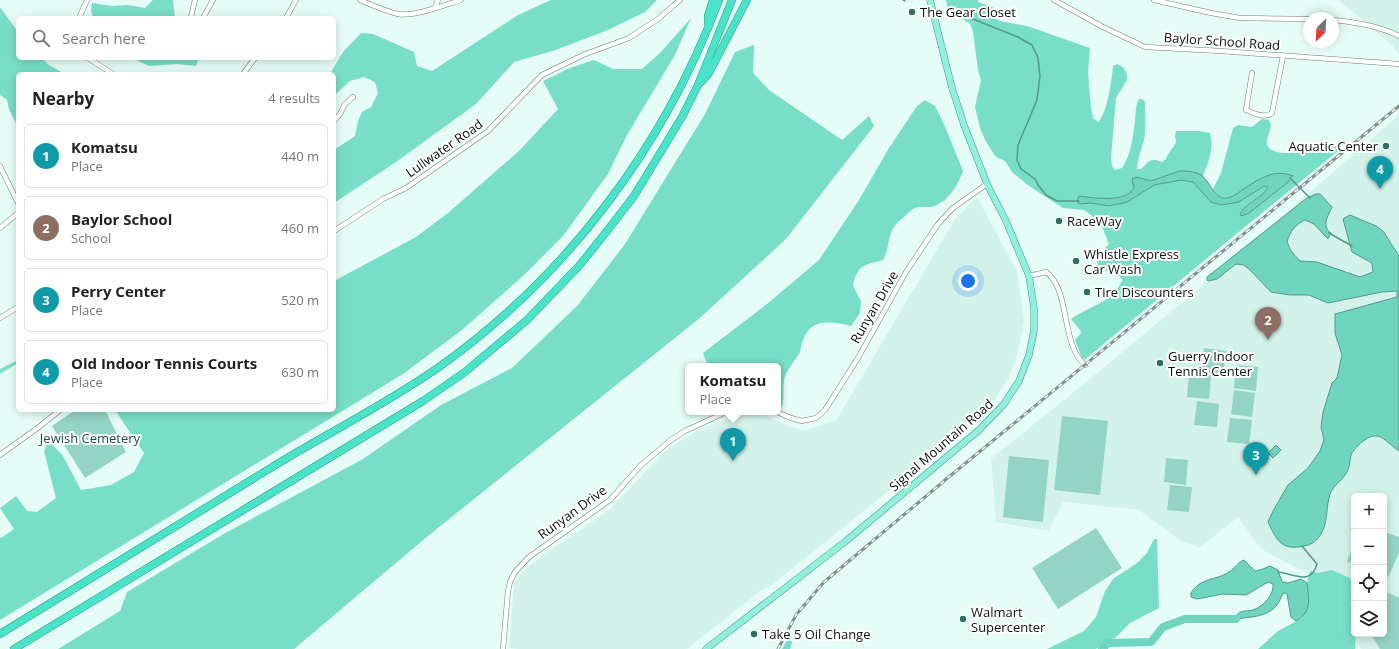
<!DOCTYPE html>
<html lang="en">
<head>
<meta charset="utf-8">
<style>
	body { margin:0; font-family:"Open Sans",sans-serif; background:#f2f2f2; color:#222 }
	.controls { position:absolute; right:12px; bottom:12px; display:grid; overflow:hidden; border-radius:6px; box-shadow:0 2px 10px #0003 }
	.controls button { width:36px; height:36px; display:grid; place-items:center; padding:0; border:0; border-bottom:1px solid #e0e0e0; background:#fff; color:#222; font:20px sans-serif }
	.compass { position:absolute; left:1303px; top:12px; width:36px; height:36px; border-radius:50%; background:#fff; box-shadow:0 2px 10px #0003; rotate:204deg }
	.you { position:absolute; left:968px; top:281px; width:14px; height:14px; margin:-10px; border:3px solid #fff; border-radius:50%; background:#1a73e8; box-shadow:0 0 0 6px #1a73e833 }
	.badge { display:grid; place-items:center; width:26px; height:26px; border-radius:50%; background:#2d7062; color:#fff; font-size:13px; font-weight:700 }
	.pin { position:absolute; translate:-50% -33px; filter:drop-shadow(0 1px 2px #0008) }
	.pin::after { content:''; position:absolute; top:21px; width:14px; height:12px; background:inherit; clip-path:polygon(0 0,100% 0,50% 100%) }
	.popup { position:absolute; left:685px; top:363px; width:96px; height:52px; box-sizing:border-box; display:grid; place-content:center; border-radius:6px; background:#fff; filter:drop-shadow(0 1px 3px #0005); font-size:13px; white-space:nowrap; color:#767676 }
	.popup b { font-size:15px; color:#222 }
	.popup::after { content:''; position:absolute; left:50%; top:100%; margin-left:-8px; border:8px solid transparent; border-top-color:#fff }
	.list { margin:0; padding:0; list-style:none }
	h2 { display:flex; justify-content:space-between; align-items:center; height:52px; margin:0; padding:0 16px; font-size:17px }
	h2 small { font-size:13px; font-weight:400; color:#767676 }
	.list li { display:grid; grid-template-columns:26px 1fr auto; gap:12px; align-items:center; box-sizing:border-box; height:64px; margin:0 8px 8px; padding:0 8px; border:1px solid #e0e0e0; border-radius:6px }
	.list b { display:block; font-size:15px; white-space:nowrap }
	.list p { margin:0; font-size:13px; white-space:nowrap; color:#767676 }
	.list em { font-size:13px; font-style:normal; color:#767676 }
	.icon { flex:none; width:22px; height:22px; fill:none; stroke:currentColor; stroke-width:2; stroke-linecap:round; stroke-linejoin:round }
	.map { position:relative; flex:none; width:1399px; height:649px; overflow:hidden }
	.search { position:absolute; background:#fff; box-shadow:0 2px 10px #0003; left:16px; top:16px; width:320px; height:44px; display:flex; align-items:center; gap:10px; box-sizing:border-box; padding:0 14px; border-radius:6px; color:#767676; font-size:15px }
	.panel { position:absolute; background:#fff; box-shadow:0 2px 10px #0003; left:16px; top:72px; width:320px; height:340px; border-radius:6px }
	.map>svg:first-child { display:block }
	.built { fill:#d3f3ea; fill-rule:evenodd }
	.green { fill:#94d4c4 }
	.forest { fill:#78dec7 }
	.water { fill:#6fd5bf; stroke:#519a8a }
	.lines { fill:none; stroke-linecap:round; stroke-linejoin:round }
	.stream { stroke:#519a8a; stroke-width:1.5 }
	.river { stroke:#6fd5bf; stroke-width:8 }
	.minor-casing { stroke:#6a7e78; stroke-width:5.5 }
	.major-casing { stroke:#339a87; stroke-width:7 }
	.highway-casing { stroke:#339a87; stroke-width:8 }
	.minor { stroke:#fff; stroke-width:4.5 }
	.major { stroke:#92efdd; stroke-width:6 }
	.highway { stroke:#49e4c7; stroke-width:7 }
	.rail-casing { stroke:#81908c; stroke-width:3 }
	.rail { stroke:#fff; stroke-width:1.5; stroke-dasharray:4.5; stroke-linecap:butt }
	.poi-dot { fill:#2d7062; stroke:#fff; stroke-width:1.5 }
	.labels { text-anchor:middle; stroke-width:4; stroke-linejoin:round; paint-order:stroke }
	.poi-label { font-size:13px; fill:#0a110f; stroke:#fff; text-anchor:start }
	.street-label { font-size:13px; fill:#0a110f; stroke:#fff }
	.park-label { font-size:13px; fill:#1e4c42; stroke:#fff }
</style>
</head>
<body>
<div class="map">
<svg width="1399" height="649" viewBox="0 0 1399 649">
	<rect width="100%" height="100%" fill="#e6fdf7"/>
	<g class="built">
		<polygon points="1339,0 1399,0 1399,55 1393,46"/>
		<path d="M 1399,115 L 1399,649 L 1361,649 L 1311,575 L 1261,549 L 1238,517 L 1199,548 L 1180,540 L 1139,510 L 1063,502 L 1049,531 L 996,522 L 991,459 L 1085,383 L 1190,296 ZM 1354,496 L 1384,496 L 1384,634 L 1354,634 Z"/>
		<polygon points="977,197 1017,271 1024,321 1018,353 1008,379 991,405 978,419 773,584 760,591 687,649 518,649 509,648 514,584 521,573 548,551 578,532 610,509 667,449 699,430 742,414 763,415 788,426 805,431 837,419 955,219"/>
	</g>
	<g class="green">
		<polygon points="1204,348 1226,351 1223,375 1201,372"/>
		<polygon points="1236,365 1258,367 1256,391 1234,388"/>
		<polygon points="1189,373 1211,375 1209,399 1187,397"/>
		<polygon points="1234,390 1255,393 1252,417 1231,414"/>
		<polygon points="1197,401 1219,404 1217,427 1194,425"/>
		<polygon points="75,410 105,410 126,452 85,478 52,426"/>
		<polygon points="1062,416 1108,421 1100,495 1054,490"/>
		<polygon points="1230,418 1252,420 1249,444 1227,442"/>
		<polygon points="1009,456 1049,460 1043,522 1003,517"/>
		<polygon points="1166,458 1188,460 1186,485 1164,482"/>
		<polygon points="1170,485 1192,487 1189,512 1167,510"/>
		<polygon points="1096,528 1122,568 1058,609 1032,568"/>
		<polygon points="1384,532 1399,537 1399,553 1389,576 1385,578"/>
		<polygon points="1354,545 1354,564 1347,561"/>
		<polygon points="1384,591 1399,598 1399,649 1380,649 1371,634 1384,634"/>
	</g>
	<g class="forest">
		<polygon points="153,0 173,0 175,18 93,18 91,10 92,3 112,6 128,5 145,8"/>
		<polygon points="551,0 657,0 645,12 608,30 553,51 514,62 476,104 396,162 334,203 334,150 355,136 358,121 362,112 371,107 378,93 375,82 364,77 350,81 334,96 334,74 330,74 343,52 361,33 373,34 414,52 417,66 432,71 518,15"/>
		<path d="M 946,0 L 978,0 L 978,2 L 994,8 L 995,12 L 994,17 L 998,20 L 1005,22 L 1027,26 L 1090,48 L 1088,73 L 1091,108 L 1093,118 L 1098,122 C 1107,114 1112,79 1113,66 L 1117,64 L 1123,67 L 1127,74 L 1127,80 L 1116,98 L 1111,158 L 1112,166 L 1115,170 L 1122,168 C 1131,155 1133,137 1135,121 C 1136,114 1135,105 1139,99 L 1141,99 L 1145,101 C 1145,112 1145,123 1145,134 C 1144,145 1137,158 1137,169 L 1141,169 C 1150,161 1150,157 1162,162 L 1166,159 C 1168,152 1173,149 1176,142 L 1175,136 L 1176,131 L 1199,131 L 1210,133 C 1214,149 1209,161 1203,176 L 1193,171 L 1180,171 L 1151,181 L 1137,177 L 1132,192 C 1112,201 1100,199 1079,196 L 1080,204 L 1091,203 L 1109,206 L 1127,202 L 1154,185 L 1181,180 L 1193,182 L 1211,202 L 1239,202 L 1264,186 L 1268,187 L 1265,192 L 1244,207 L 1288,182 L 1293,177 C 1288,176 1270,174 1265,176 C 1248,183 1229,211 1213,189 L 1221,173 L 1233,128 L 1238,125 L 1252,127 L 1262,119 L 1269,120 C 1274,129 1266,134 1267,144 C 1271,161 1321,150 1333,145 L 1336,146 L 1338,151 L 1229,240 L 1088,357 L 1086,359 L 1082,358 L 1075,340 L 1081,333 L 1080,330 L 1071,319 C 1089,306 1114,302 1122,280 L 1119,275 L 1099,268 L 1096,258 L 1109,244 L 1103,229 L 1091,215 L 1084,210 L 1063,208 L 1029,186 L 1012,172 L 1005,161 L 996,157 L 986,142 L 980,128 L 975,107 L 981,80 L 978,70 L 973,32 L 970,24 L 948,9 Z"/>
		<polygon points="0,7 18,32 18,58 41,58 49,65 65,74 18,74 18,140 17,126 9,109 7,100 0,95"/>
		<polygon points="691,18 675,55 627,135 608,174 563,236 523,276 462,330 403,374 0,620 0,537 1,538 14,529 0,508 16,496 27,511 37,512 56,498 44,451 49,441 63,456 81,490 111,485 134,472 144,453 115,410 334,410 334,281 416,237 448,213 519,151 558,109 543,81 570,68 594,60 613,69 642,69 660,53"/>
		<polygon points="754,45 753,73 769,90 842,140 869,116 874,126 786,239 701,317 428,536 294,649 58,649 120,611 127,592 227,532 363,459 441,405 512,368 578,305 625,244 705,114 735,52"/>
		<polygon points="136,58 199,58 196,66 177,64 149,66 138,61"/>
		<path d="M 925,100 L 935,106 L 944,124 L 963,171 C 958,184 950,199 937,205 C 930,209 920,205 913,209 C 911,210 901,220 899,221 C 886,234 891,246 883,260 C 864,265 857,265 853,286 L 861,301 L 860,313 L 851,326 C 832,321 810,318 803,340 C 801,344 801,348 800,352 C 796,360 788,368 785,376 C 782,386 785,397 782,407 L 780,408 L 778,407 L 778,366 L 708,366 L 703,353 L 767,304 L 819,260 L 859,200 L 889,148 L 917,106 Z"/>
		<polygon points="18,360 18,363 0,374 0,369"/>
		<polygon points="1154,539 1157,539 1159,608 1130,623 1115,638 1106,641 1096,649 1047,649 1084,631 1096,617 1105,591 1113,579 1137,563 1147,553"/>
		<polygon points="1332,570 1354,580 1354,634 1356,634 1355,649 1258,649 1278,631 1302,618 1309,599 1307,583 1310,571 1318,573"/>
		<polygon points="787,640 790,640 792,642 790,649 782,649"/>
	</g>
	<g class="water">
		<path d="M 1180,171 C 1188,171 1194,171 1201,175 C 1210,181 1213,197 1225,198 C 1231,198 1237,194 1242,190 C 1258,180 1273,168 1293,176 L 1288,182 L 1249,213 L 1241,216 L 1240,214 C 1247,201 1262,199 1268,187 L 1264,186 L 1239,202 L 1221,205 L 1211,202 L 1193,182 L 1181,180 L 1154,185 L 1127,202 L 1109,206 L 1091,203 L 1080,204 L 1077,202 L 1079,196 C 1093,198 1126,203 1134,188 L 1132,179 L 1137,177 L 1151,181 Z"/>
		<path d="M 1316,194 L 1320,194 L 1332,207 C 1328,216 1321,226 1331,233 L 1328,239 L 1314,224 L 1305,220 C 1295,225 1290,231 1287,242 L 1291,251 L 1300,261 L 1317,262 L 1360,277 L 1373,272 L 1372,263 L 1352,252 L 1343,219 L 1350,215 L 1376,226 L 1383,231 L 1399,256 L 1399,451 C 1392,447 1382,434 1374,436 C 1367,436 1353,449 1351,455 C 1349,464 1351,466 1345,475 C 1341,481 1333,486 1330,494 C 1326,506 1328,521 1322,532 C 1318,540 1312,545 1304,546 C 1282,551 1277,541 1268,522 L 1273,511 L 1288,485 L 1308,468 L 1320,451 L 1324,440 L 1321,427 L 1323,412 L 1332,383 L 1337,378 L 1342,355 L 1335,333 L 1335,314 L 1397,297 L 1397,291 L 1382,292 L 1328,303 L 1309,295 L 1290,295 L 1271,292 L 1251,271 L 1244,265 L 1236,264 L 1217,279 L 1208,281 L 1207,280 L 1207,277 L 1307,198 Z"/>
		<polygon points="1276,445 1281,450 1273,458 1268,453"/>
		<path d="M 1244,560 L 1255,571 L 1263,569 L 1270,566 L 1278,570 L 1282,582 L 1288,583 L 1301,579 L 1307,583 C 1309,599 1312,612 1296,621 L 1291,617 L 1287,594 L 1283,593 C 1281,597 1280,601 1277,605 C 1268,617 1250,617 1236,619 L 1236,616 C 1242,609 1245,612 1253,610 C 1264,606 1274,595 1273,584 L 1268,582 L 1246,595 L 1223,594 L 1197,599 L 1191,597 L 1191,593 C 1201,577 1215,581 1229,572 C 1235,568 1238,562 1244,560 Z"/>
	</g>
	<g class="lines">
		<g class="stream">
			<polyline points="903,0 905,1"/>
			<polyline points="948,9 1018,37 1032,45 1038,58 1040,76 1037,100 1018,145 1017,160 1021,169 1035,179 1038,185 1046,195 1057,201 1079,201"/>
			<polyline points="1290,178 1310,198"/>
			<polyline points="1329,233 1352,246"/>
			<path d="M 1278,572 C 1294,574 1311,586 1317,564 L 1302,546"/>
		</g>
		<polyline class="river" points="1102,649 1108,643 1151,642 1163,627 1185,619 1236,619"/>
		<defs>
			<g id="minor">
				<path d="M 360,0 C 372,5 385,11 398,14 C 414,17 445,5 461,0"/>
				<polyline points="1054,0 1103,27 1145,47 1221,51 1399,64"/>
				<polyline points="1154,0 1211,13 1240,18 1309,19"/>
				<polyline points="435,7 438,0"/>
				<polyline points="79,18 87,0"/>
				<polyline points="192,18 191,17 195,0"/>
				<polyline points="203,18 213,0"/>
				<polyline points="286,18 296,0"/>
				<path d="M 1333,20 C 1355,22 1379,26 1399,36"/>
				<polyline points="88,58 113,74"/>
				<path d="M 1252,73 L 1246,110 C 1254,113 1265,119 1272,113 L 1283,56"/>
				<polyline points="243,74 255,58"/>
				<polyline points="334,121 340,114 345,104 353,97"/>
				<polyline points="0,166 18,203"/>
				<polyline points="0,228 18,213"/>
				<polyline points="334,231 383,199 406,188 488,131 542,75 583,55 629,38 658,19 680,0"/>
				<path d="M 1029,276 L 1046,272 C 1071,290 1060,343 1085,365"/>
				<polyline points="0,318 18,307"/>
				<polyline points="777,412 791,418 802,421 816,418 825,410 858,358 906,272 938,224 953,208 987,184"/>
				<polyline points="0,455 39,427 60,410"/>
				<polyline points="503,649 508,591 510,582 515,572 529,557 610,500 641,465 671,440 685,431 726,412"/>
			</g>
			<polyline id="major" points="706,649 846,541 979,430 1004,404 1019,381 1029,355 1034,331 1034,308 1029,276 1006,221 987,184 964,125 952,88 930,0"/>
			<g id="highway">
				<polyline points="708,23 708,16 713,0"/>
				<polyline points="701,82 709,73 747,0"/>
				<path d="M 0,634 C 94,576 188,518 282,461 C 334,430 389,402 439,367 C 567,276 664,147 719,0"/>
				<polyline points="14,649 423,401 465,372 527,320 579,266 607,231 634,196 682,117 698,85 732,0"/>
			</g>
		</defs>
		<use href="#minor" class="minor-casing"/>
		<use href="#major" class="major-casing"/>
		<use href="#highway" class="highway-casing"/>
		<use href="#minor" class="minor"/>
		<use href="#major" class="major"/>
		<use href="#highway" class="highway"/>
		<defs>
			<polyline id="rail" points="778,649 796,615 824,582 950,476 1399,106"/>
		</defs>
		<use href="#rail" class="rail-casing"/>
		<use href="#rail" class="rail"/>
	</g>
	<g class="poi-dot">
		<circle cx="912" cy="12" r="4"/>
		<circle cx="1386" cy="146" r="4"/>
		<circle cx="1059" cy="221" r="4"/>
		<circle cx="1076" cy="261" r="4"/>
		<circle cx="1087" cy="292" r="4"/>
		<circle cx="1160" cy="363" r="4"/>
		<circle cx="963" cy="619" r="4"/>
		<circle cx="754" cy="634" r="4"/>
	</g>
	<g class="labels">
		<g class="poi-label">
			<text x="920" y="17">The Gear Closet</text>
			<text x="1378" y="151" text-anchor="end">Aquatic Center</text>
			<text x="1067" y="226">RaceWay</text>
			<text x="1084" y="259">Whistle Express<tspan x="1084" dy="15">Car Wash</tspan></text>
			<text x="1095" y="297">Tire Discounters</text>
			<text x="1168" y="361">Guerry Indoor<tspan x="1168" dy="15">Tennis Center</tspan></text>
			<text x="971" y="617">Walmart<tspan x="971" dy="15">Supercenter</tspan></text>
			<text x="762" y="639">Take 5 Oil Change</text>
		</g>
		<g class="street-label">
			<text transform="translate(1222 41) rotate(4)" y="5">Baylor School Road</text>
			<text transform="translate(444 148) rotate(-35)" y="5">Lullwater Road</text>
			<text transform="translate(874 307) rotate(-60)" y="5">Runyan Drive</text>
			<text transform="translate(941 445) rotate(-41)" y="5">Signal Mountain Road</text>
			<text transform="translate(572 512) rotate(-36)" y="5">Runyan Drive</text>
		</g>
		<g class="park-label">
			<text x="90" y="443">Jewish Cemetery</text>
		</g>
	</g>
</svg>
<div class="controls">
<button>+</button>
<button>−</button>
<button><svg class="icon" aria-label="locate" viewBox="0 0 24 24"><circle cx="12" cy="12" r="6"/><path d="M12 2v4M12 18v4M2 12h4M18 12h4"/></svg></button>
<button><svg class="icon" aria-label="layers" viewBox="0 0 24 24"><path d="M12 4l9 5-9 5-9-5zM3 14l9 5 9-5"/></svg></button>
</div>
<svg class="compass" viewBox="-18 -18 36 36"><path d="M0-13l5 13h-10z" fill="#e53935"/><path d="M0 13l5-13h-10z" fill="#767676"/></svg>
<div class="you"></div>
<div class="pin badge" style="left:733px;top:461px;background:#0f9aa8">1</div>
<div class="popup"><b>Komatsu</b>Place</div>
<div class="pin badge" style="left:1268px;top:340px;background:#8d6e63">2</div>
<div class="pin badge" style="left:1256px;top:475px;background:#0f9aa8">3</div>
<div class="pin badge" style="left:1380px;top:189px;background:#0f9aa8">4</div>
<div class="search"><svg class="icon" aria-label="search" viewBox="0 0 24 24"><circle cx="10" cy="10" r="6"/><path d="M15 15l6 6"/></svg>Search here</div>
<section class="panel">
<h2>Nearby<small>4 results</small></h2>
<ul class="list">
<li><span class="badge" style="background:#0f9aa8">1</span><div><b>Komatsu</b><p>Place</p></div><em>440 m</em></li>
<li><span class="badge" style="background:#8d6e63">2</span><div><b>Baylor School</b><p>School</p></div><em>460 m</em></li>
<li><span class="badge" style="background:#0f9aa8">3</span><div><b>Perry Center</b><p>Place</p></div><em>520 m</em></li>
<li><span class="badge" style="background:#0f9aa8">4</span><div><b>Old Indoor Tennis Courts</b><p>Place</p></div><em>630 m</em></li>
</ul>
</section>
</div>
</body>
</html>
